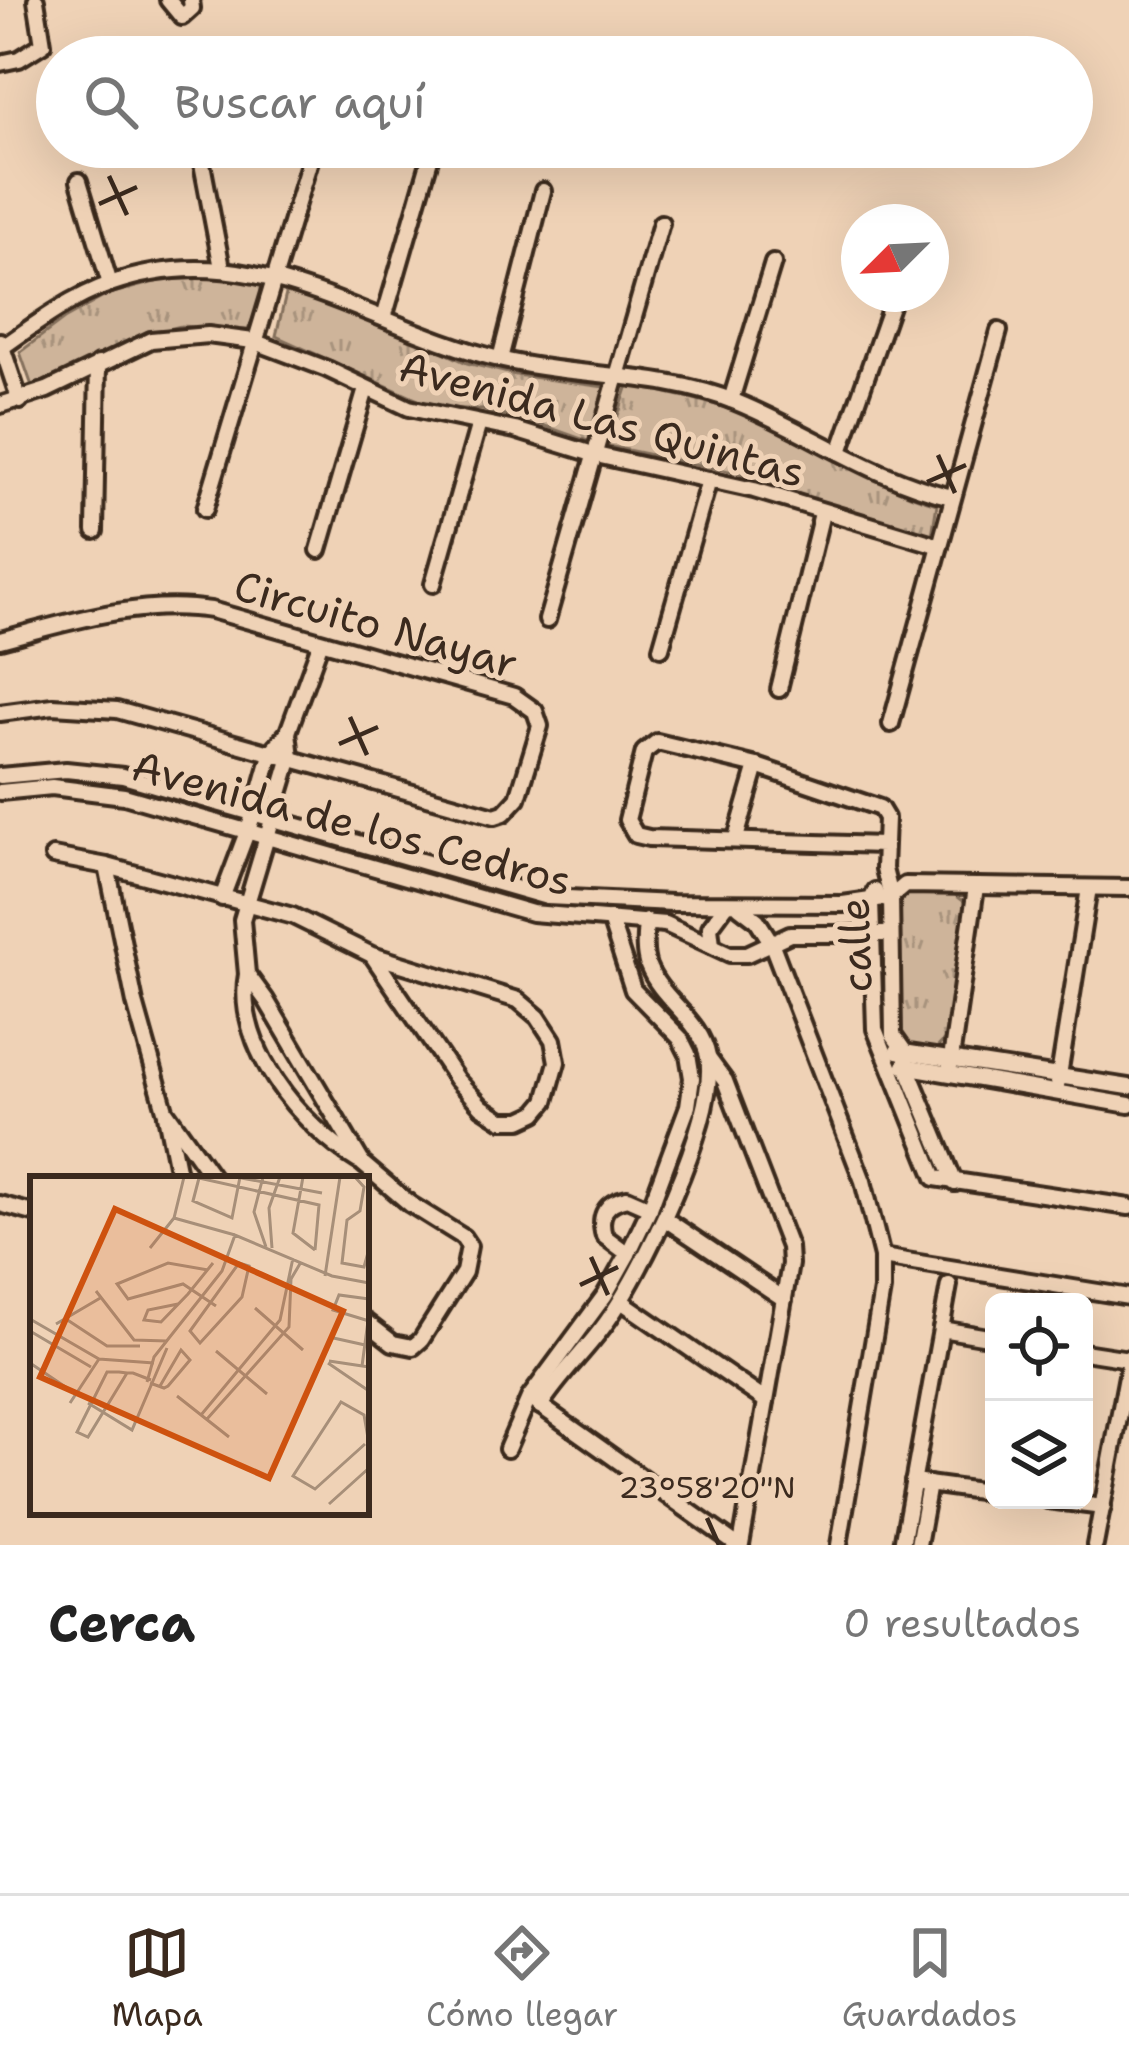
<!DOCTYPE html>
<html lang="es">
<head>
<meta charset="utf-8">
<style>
	body { margin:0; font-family:"Shantell Sans",sans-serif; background:#f6f6f6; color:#222 }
	.controls { position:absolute; right:36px; bottom:36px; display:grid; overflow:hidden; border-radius:18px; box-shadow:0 12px 48px #0002 }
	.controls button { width:108px; height:108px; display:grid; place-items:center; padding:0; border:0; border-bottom:3px solid #e0e0e0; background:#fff; color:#222; font:60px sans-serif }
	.compass { position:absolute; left:841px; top:204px; width:108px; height:108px; border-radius:50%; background:#fff; box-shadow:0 12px 48px #0002; rotate:246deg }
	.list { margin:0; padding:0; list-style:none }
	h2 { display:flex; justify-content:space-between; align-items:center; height:156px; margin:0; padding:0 48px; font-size:51px }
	h2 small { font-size:39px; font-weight:400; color:#767676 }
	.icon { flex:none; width:66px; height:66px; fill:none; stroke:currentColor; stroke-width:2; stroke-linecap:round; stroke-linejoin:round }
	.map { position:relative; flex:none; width:1129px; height:1545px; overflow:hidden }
	.search { position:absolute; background:#fff; box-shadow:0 12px 48px #0002; left:36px; right:36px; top:36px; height:132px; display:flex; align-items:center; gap:30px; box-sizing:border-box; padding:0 42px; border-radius:66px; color:#767676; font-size:45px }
	.sheet { height:348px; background:#fff }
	nav { display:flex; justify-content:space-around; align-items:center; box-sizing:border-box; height:168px; border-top:3px solid #e0e0e0; background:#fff; font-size:33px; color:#767676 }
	nav a { display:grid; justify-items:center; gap:6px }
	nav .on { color:#3b2a1e }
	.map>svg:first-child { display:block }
	.park { fill:url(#park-tufts); stroke:#846f5c; stroke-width:3 }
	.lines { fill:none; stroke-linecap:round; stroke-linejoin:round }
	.minor-casing { stroke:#3b2a1e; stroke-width:22 }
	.minor { stroke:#efd2b6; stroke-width:14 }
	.ticks { fill:none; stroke:#3b2a1e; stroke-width:4.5 }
	.labels { text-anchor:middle; stroke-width:10; stroke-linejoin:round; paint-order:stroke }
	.street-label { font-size:42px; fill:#3b2a1e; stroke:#efd2b6 }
	.inset-road { fill:none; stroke:#a78f79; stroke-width:3 }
	.view { fill:#ce520f; fill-opacity:0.15; stroke:#ce520f; stroke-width:6 }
	.inset-edge { fill:none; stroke:#3b2a1e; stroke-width:6 }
	.ticks-label { font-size:30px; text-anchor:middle; fill:#3b2a1e; stroke:#efd2b6; stroke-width:10; stroke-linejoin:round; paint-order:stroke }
</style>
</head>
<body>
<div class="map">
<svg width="1129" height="1545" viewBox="0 0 1129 1545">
	<defs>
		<pattern id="park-tufts" width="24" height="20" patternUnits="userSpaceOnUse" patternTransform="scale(3)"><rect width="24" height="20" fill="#ceb49a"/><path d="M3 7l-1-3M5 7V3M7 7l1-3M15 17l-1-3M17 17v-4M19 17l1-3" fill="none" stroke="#a8937d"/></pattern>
	</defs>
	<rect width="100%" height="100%" fill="#efd2b6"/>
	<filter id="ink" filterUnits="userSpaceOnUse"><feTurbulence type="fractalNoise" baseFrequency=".00833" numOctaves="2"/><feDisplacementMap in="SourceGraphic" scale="24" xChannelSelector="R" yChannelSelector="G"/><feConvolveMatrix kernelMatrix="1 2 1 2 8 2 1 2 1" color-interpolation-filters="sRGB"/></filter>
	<g filter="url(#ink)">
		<g class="park">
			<polygon points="174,277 226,278 267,285 248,330 181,326 136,337 33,389 20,352 64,319 109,294"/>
			<polygon points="287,290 382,323 467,363 516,375 612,388 593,443 528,420 482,410 434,407 276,336"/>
			<path d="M 628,385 C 673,394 720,403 762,421 C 825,446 869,485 937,504 L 932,535 L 907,533 L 861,513 L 791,494 L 738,473 L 608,446 Z"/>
			<polygon points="910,892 954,894 966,903 946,1038 935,1050 904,1043 897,1035 897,901"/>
		</g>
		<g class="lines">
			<defs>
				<g id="minor">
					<polyline points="168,0 182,17 192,8 191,0"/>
					<polyline points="0,63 19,59 43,44 36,0"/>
					<polyline points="200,153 222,268"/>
					<polyline points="79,181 110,284"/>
					<polyline points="384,318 430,159"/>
					<polyline points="0,341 20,401"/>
					<path d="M 0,349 C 34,325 70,298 110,284 C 256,232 368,328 503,360 C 580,378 662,372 736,402 C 810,432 874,479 952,497"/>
					<polyline points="500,359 543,191"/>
					<polyline points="731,400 773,263"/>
					<polyline points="0,405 47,390 151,340 208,335 253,341 327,369 409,408 515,430 596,455 754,490 940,546"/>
					<polyline points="840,452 893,300"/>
					<polyline points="205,509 314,147"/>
					<polyline points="95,531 98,364"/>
					<polyline points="319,550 366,389"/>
					<polyline points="433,584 479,423"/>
					<polyline points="547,620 661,223"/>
					<path d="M 0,640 C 68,622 141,599 211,610 L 514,696 L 535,711 L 540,726 L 518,798 L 504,813 L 495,816 L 117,710 L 53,706 L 0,713"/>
					<polyline points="661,648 709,480"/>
					<polyline points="779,689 822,513"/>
					<polyline points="891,724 999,331"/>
					<polyline points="288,732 291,757 242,920 247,974 266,1000 363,1164 410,1204 463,1237 469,1246 464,1272 421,1340 413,1347 393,1343 366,1322"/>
					<polyline points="0,776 66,770 123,776 547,897 672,903 843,904 891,897 905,885 1129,888"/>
					<polyline points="0,792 52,787 124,796 532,913 665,924 730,954 747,954 790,934 890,934"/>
					<polyline points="736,838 757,766"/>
					<polyline points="883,845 649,838 636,835 627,820 644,752 657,742 757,766 880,808 886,818 884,869 891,897 893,1035 905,1052 907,1067 955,1183"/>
					<polyline points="53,856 107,866 293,916 372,955 518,1000 538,1017 553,1040 557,1062 546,1101 536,1113 521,1120 502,1120 482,1107 457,1080 372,955"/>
					<polyline points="107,866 135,1003 165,1110 214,1179"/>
					<polyline points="875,891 871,901 875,1029 935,1178 1129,1207"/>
					<polyline points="222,898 255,811 272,751 288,732 320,644"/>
					<polyline points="740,907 757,920 771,942 863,1181 882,1257 882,1290 839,1545"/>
					<polyline points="712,944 710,927 727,904"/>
					<path d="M 247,974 C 234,1046 301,1126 358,1161"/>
					<polyline points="897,1051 1129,1087"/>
					<polyline points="708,1058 725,1081 789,1247 790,1264 741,1545"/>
					<polyline points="904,1066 1129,1105"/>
					<polyline points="950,1066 976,887"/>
					<polyline points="1058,1082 1089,888"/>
					<polyline points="166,1115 179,1179"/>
					<polyline points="0,1204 33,1213"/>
					<polyline points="665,1219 784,1299"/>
					<path d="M 628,1254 L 604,1236 C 598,1215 606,1202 627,1198 L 650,1208"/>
					<polyline points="882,1257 1129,1297"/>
					<polyline points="621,1301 766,1401"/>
					<polyline points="941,1329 994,1338"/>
					<polyline points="1084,1352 1129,1359"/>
					<polyline points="538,1404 737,1545"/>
					<path d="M 540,1406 C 558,1377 583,1354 603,1327 C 640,1278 719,1117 708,1057 C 701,1019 662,1001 648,966 C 643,952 645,936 646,921"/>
					<polyline points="507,1449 529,1398 605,1295 628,1254 650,1208 688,1106 692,1078 688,1054 680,1038 633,990 610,919"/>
					<polyline points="913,1482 994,1493"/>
					<polyline points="1048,1500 1103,1507"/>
					<polyline points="902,1545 949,1285"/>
					<polyline points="918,1545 929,1484"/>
					<polyline points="1095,1545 1129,1365"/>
				</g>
			</defs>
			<use href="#minor" class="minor-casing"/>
			<use href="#minor" class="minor"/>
		</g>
	</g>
	<path class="ticks" d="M 109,176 L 127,215M 99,204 L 137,187M 938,455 L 955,493M 927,482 L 966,465M 350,717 L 367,755M 339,744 L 378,727M 591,1257 L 608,1295M 580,1285 L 618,1267M 707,1518 L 719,1545"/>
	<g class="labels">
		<g class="street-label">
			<text transform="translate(602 419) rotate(15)" y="15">Avenida Las Quintas</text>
			<text transform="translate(376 624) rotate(16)" y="15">Circuito Nayar</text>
			<text transform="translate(352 823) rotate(15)" y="15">Avenida de los Cedros</text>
			<text transform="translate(855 945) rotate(-92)" y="15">calle</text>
		</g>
	</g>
	<g transform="translate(30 1176)">
		<rect width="339" height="339" fill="#efd2b6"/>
		<path class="inset-road" d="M 206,1 L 292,17M 233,1 L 224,36 L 236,71M 273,1 L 263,57 L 285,74M 325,1 L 334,11 L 330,35 L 317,44 L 312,87 L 334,91 L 339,73M 169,2 L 289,29 L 285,74M 169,2 L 163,25 L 202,42 L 210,1M 144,42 L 205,59M 120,72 L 144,42 L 154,1M 242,72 L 239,32 L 250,1M 209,87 L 219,90 L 212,121 L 170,167 L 160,155 ZM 178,94 L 138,87 L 87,108 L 98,123 L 153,108 L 186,130M 295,100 L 310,1M 66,115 L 104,164 L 137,165M 339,123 L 309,119 L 303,134 L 339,145M 148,128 L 118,134 L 114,144 L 131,146 L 158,118 L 183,87M 225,132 L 273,174M 0,143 L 69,183 L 124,187M 36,143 L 77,170 L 110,170M 26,148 L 72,121M 0,155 L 61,191M 299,161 L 335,169M 186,175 L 237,218M 299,185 L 339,191M 0,187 L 43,216M 298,187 L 339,215M 332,190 L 338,145M 97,197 L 58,261 L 47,256 L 77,196 L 89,196 L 97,197 L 103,197 L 121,204M 117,206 L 124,181 L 192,95 L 205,59 L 302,100 L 339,107M 120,207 L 134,212 L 138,210 L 160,184 L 151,174 L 130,210M 147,220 L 199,261M 40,227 L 69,183M 58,227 L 102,254 L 137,172M 171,239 L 250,144 L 263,82M 177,243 L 259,151 L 261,103 L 271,86M 335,268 L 285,313 L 263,300 L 311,226 L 334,239 L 338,262M 299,328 L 339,292"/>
		<path class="view" d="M 85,33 L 313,135 L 239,302 L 10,201 Z"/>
		<rect width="339" height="339" class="inset-edge"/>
	</g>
	<g class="ticks-label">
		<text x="707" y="1498">23°58'20"N</text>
	</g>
</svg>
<div class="controls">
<button><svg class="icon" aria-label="locate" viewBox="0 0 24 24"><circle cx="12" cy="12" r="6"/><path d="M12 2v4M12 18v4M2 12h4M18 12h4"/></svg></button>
<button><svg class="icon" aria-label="layers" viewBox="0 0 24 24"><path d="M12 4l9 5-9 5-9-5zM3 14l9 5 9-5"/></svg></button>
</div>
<svg class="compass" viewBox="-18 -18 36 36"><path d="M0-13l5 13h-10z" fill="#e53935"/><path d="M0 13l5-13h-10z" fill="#767676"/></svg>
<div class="search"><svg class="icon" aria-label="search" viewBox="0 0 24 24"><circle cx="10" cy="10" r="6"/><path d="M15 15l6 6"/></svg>Buscar aquí</div>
</div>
<section class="sheet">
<h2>Cerca<small>0 resultados</small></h2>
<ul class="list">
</ul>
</section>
<nav>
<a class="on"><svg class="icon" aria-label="map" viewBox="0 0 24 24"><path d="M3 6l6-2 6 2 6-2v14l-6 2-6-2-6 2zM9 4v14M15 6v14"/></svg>Mapa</a>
<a><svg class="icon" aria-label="directions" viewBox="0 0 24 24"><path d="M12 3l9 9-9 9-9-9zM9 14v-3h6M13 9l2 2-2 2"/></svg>Cómo llegar</a>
<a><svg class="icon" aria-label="saved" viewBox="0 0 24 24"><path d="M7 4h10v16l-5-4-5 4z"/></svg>Guardados</a>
</nav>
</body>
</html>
